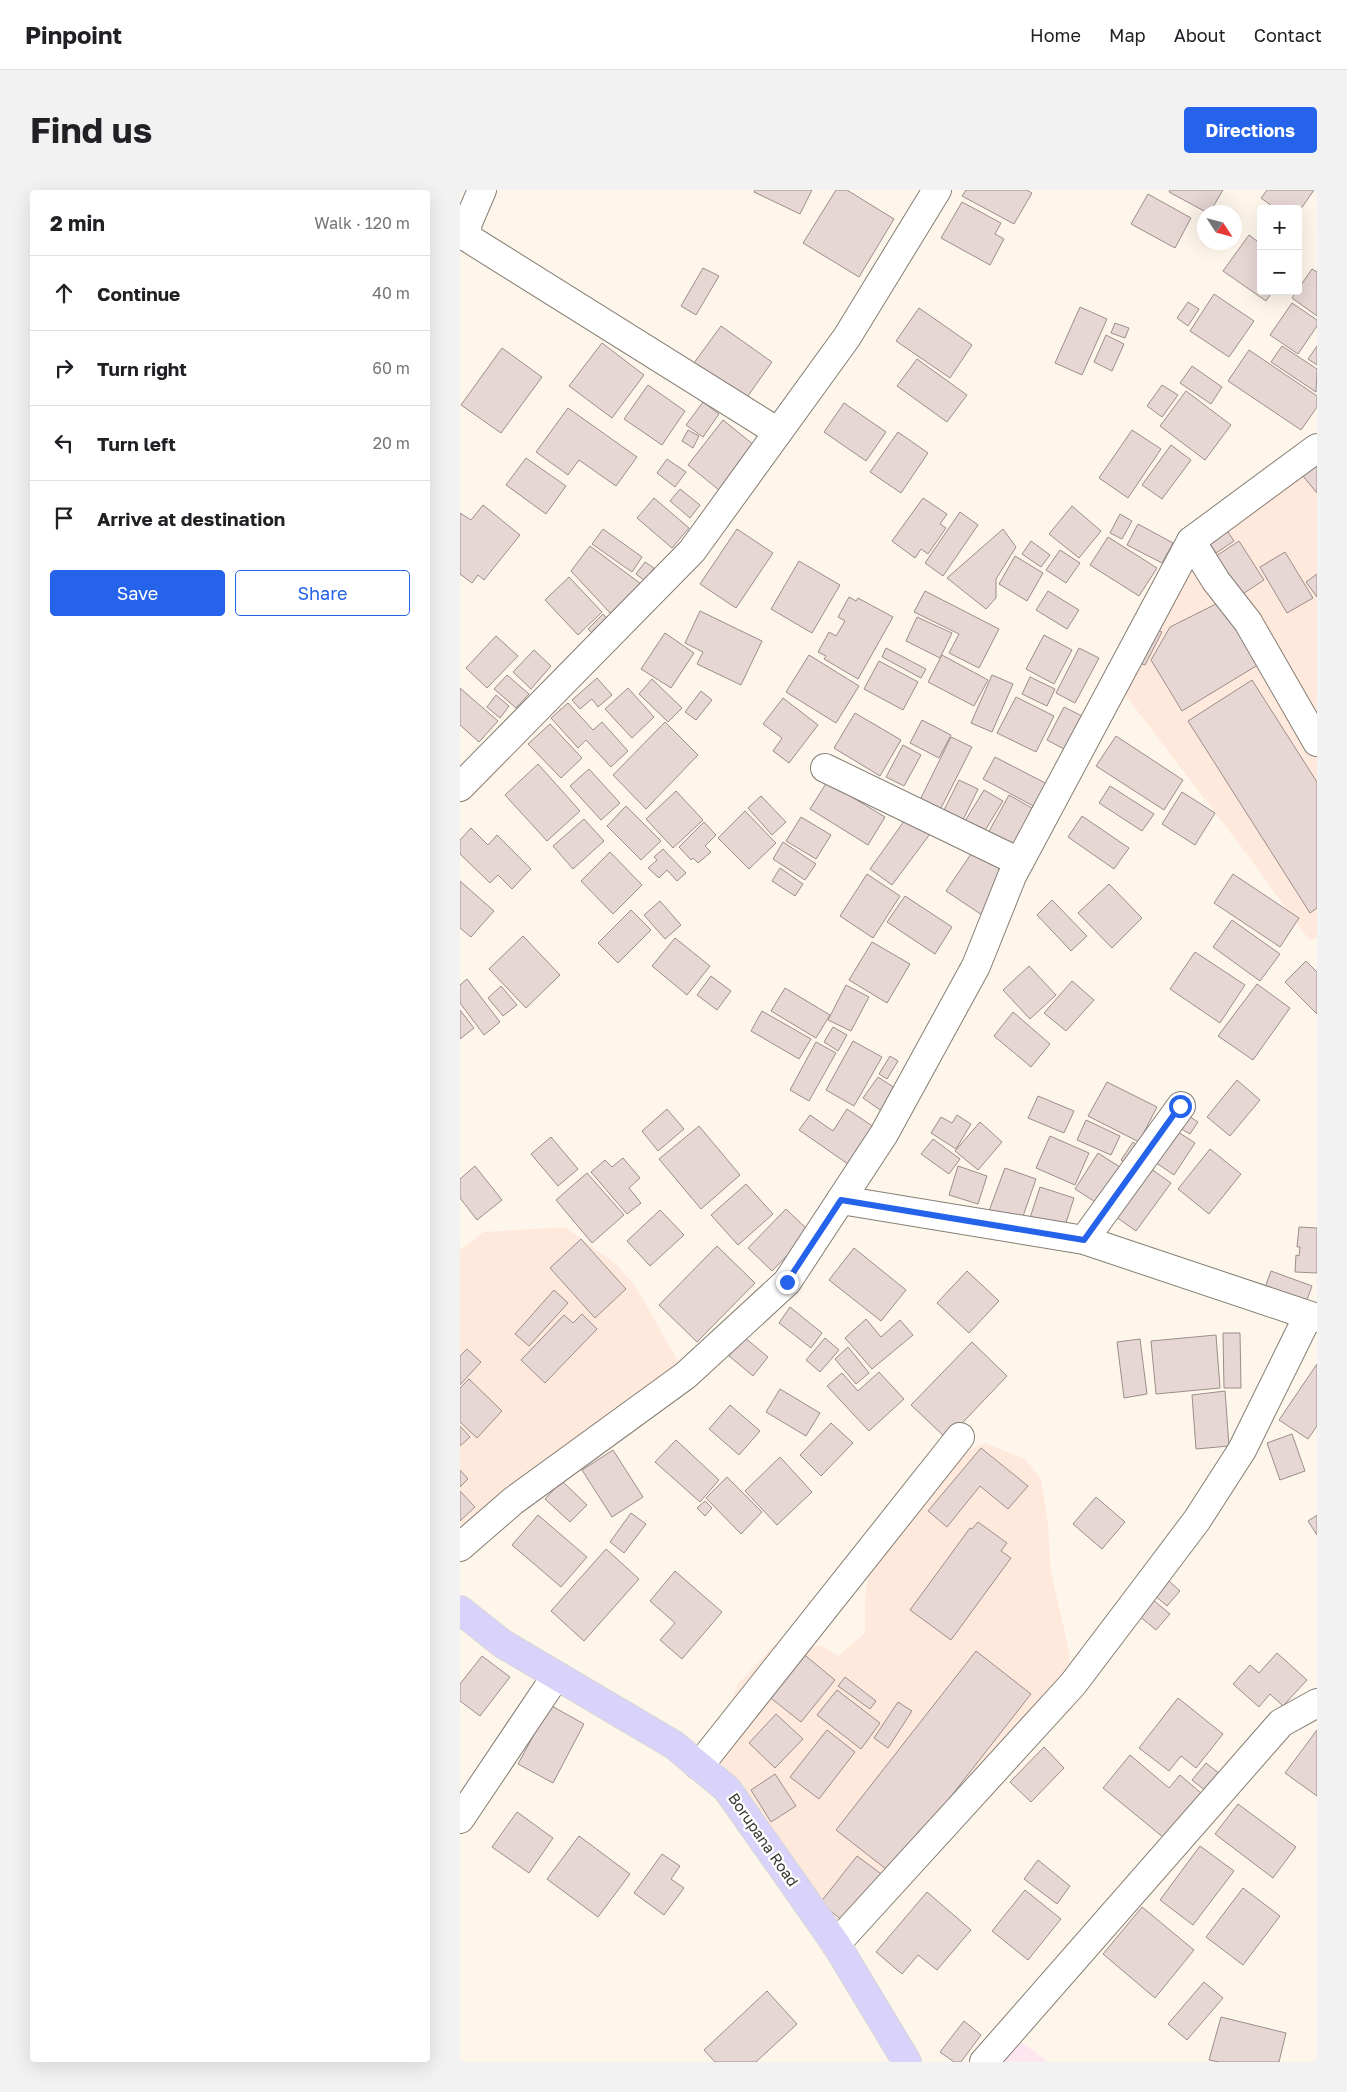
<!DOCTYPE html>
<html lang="en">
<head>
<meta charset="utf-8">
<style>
	body { margin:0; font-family:"Golos Text",sans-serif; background:#f2f2f2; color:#202124 }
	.controls { position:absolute; right:15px; top:15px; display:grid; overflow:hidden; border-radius:5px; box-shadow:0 5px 20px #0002 }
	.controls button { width:45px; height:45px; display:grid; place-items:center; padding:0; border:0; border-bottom:1px solid #e0e0e0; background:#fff; color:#202124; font:25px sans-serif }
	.compass { position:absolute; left:737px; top:15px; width:45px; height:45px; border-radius:50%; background:#fff; box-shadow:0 5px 20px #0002; rotate:126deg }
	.stop { position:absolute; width:15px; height:15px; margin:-11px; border:4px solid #2563eb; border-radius:50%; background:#fff }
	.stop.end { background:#2563eb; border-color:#fff; box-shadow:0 1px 5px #0008 }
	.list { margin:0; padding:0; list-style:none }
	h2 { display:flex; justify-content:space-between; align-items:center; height:65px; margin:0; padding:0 20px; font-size:21px }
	h2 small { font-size:16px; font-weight:400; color:#757577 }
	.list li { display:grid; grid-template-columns:32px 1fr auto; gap:15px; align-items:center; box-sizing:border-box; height:75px; padding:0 20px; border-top:1px solid #e0e0e0 }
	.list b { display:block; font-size:19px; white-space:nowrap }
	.list em { font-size:16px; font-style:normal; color:#757577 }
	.actions { display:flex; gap:10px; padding:15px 20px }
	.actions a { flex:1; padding:11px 0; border:1px solid #2563eb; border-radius:5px; text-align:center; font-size:18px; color:#2563eb }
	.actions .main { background:#2563eb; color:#fff }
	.icon { flex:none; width:28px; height:28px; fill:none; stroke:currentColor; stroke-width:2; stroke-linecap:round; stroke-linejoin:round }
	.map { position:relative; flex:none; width:857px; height:1872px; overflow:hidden; border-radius:5px }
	header { display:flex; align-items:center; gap:30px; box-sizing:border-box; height:70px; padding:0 25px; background:#fff; border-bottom:1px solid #e0e0e0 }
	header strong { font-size:24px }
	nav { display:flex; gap:28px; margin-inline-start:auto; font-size:18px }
	.intro { display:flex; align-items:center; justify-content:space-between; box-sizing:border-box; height:120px; padding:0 30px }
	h1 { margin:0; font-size:35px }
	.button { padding:12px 22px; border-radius:5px; background:#2563eb; color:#fff; font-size:18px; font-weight:700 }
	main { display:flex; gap:30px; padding:0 30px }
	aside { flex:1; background:#fff; border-radius:5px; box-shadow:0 5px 20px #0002 }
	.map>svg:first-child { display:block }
	.commercial { fill:#fee6f1 }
	.industrial { fill:#ffe9dc }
	.building { fill:#e6d6d4; stroke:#9c8e8b }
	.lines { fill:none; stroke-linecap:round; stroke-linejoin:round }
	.minor-casing { stroke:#857e74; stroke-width:30 }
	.major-casing { stroke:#d7d7d6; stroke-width:30 }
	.minor { stroke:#fff; stroke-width:28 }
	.major { stroke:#d9d2fa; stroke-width:28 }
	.route { stroke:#2563eb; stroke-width:6 }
	.labels { text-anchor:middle; stroke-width:4.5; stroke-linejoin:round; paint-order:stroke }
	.street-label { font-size:15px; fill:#393531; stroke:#fff }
</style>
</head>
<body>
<header>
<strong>Pinpoint</strong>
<nav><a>Home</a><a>Map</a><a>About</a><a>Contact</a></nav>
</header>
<div class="intro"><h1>Find us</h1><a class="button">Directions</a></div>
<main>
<aside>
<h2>2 min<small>Walk · 120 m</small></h2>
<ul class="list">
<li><svg class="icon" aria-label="ahead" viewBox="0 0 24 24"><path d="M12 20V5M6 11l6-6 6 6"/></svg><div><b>Continue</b></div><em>40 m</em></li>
<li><svg class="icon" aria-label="right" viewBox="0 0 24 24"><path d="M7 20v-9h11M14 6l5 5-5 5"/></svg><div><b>Turn right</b></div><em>60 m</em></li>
<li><svg class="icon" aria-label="left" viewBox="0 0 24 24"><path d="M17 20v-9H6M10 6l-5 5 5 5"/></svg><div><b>Turn left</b></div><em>20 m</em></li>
<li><svg class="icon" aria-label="arrive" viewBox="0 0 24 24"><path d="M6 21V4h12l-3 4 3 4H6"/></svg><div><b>Arrive at destination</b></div></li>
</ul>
<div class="actions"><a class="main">Save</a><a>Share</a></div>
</aside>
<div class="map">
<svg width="857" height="1872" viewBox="0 0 857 1872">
	<rect width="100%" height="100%" fill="#fff6eb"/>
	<polygon class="commercial" points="549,1843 583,1868 589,1872 524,1872"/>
	<g class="industrial">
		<polygon points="857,258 857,748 849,750 786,663 656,493 731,351"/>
		<polygon points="105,1037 157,1075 176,1097 226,1185 0,1357 0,1060 24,1042"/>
		<polygon points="525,1253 565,1269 581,1289 588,1333 591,1383 608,1456 613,1494 376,1754 250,1565 278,1494 314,1455 362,1456 378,1466 405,1443 405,1406 415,1344 460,1282"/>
	</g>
	<g class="building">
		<polygon points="295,0 352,0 340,24 294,2"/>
		<polygon points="376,0 387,0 434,29 399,87 343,53"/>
		<polygon points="506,0 567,0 572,3 554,34 502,6"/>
		<polygon points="710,0 763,0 750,22 746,22 709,2"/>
		<polygon points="807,0 854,0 838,23 838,19 816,19 801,8"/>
		<polygon points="688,4 731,28 715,58 671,34"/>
		<polygon points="502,12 541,33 535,44 544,49 530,75 481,48"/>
		<polygon points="789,45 801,54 801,101 813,101 806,111 763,81"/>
		<polygon points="243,78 259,86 236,125 221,116"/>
		<polygon points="852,79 857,82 857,126 832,108"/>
		<polygon points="754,104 794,131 769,167 730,141"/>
		<polygon points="728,112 739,119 728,136 717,128"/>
		<polygon points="832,113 857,130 857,136 838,164 810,145"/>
		<polygon points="620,117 647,129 622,185 595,173"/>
		<polygon points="459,118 512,155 490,188 436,151"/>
		<polygon points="655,133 669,138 665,148 651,143"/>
		<polygon points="261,136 312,172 285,210 234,173"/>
		<polygon points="646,145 664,154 652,181 634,172"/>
		<polygon points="142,153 184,185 152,228 109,196"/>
		<polygon points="822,156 857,179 856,202 811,172"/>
		<polygon points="857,156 857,175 848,169"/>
		<polygon points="42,158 82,187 41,243 1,215"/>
		<polygon points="789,160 857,206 857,217 841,240 768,191"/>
		<polygon points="457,169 507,205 487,232 437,196"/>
		<polygon points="732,176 762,197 751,214 720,193"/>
		<polygon points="188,195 225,221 202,255 164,229"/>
		<polygon points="702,195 718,205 702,227 687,216"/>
		<polygon points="726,201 771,235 745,270 700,236"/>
		<polygon points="243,212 259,224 243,247 226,235"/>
		<polygon points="384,213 426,242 406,271 364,242"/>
		<polygon points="108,218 177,267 156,296 119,270 108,285 76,262"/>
		<polygon points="263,230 294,255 259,300 228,275"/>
		<polygon points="228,240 239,246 233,258 222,251"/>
		<polygon points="672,240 701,259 668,308 639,288"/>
		<polygon points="438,242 468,263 441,303 410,282"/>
		<polygon points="711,255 731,270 702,309 682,295"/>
		<polygon points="66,268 106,296 86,324 46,295"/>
		<polygon points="207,269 226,282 215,297 197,283"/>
		<polygon points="857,275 857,303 843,286"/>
		<polygon points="220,299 240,315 230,328 210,311"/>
		<polygon points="194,308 229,338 212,358 177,328"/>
		<polygon points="463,308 487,324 480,334 486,338 468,364 461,359 455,368 432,351"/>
		<polygon points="23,315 60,345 24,390 18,385 12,393 0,384 0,323 11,330"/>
		<polygon points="612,316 641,341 619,368 589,344"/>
		<polygon points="500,322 518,335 483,386 465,373"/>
		<polygon points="660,324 672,331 662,349 650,343"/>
		<polygon points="678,334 713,353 702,373 667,355"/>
		<polygon points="143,339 182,367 172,382 132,354"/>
		<polygon points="277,339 313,363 276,418 240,394"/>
		<polygon points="543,339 556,357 536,389 536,408 526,419 487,388"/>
		<polygon points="766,339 774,351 756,363 748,351"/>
		<polygon points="648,347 697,378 679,406 630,375"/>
		<polygon points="571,351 590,365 581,377 562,364"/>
		<polygon points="779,351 804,390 778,407 753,368"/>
		<polygon points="130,356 181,394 151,424 111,381"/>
		<polygon points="600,360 620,373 606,393 586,380"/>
		<polygon points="825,362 853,408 827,423 800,377"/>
		<polygon points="555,366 583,383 567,411 539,394"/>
		<polygon points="339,371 380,395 352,443 311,419"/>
		<polygon points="185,372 194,378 185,391 176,384"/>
		<polygon points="857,384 857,407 846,392"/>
		<polygon points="109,387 142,422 118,445 85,410"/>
		<polygon points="465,401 539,439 519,478 489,463 499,444 454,422"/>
		<polygon points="588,401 619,420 607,439 576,420"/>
		<polygon points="389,407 396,411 398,408 433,427 398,489 364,469 366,466 358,462 369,442 376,446 385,431 378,427"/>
		<polygon points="764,410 801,473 722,521 691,470 710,437"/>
		<polygon points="240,421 302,451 281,495 237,474 243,462 225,453"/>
		<polygon points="143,424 151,433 136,447 128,439"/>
		<polygon points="457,427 492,443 480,468 446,451"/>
		<polygon points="690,436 702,442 685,475 673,470"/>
		<polygon points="205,443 234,463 211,498 181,479"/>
		<polygon points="584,445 612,460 594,494 566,479"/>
		<polygon points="36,446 58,466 27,498 6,478"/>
		<polygon points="426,458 466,479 461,488 422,467"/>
		<polygon points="619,458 639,468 615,513 596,503"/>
		<polygon points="74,460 91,476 71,499 53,482"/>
		<polygon points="349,465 399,496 376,533 326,502"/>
		<polygon points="482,465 528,490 514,516 468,492"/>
		<polygon points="419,471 458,492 443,520 404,499"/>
		<polygon points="47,485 69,504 56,518 34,499"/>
		<polygon points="532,485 553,494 532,542 511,533"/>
		<polygon points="570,487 595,499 587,516 562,504"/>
		<polygon points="137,488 152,505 138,517 132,509 120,519 112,510"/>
		<polygon points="192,489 222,518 208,532 179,504"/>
		<polygon points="792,490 857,592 857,718 850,723 728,531"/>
		<polygon points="0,498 38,531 19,552 0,535"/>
		<polygon points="168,498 194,527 172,548 145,519"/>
		<polygon points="241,501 252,510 236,530 225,522"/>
		<polygon points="36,505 49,516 40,528 27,517"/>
		<polygon points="556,507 594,526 576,562 537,543"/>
		<polygon points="323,508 358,535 329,573 313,561 322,548 303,534"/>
		<polygon points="108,513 133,540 142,532 168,561 151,577 126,550 118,558 91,528"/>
		<polygon points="604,517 624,527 606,560 587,550"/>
		<polygon points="395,523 441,550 420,586 374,558"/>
		<polygon points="462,530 491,545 479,568 450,553"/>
		<polygon points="205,532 238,565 186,619 153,585"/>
		<polygon points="90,534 122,568 101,588 68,554"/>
		<polygon points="656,546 723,590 704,620 636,576"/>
		<polygon points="491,547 512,557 479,622 459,612"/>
		<polygon points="443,555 461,565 444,596 426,587"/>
		<polygon points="535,567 591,596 579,619 523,589"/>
		<polygon points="78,574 120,621 87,651 45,605"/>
		<polygon points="129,579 160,613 141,630 110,596"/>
		<polygon points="499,590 518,599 499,638 480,628"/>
		<polygon points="367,592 425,627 408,655 350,619"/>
		<polygon points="650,596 694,624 682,641 639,613"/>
		<polygon points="524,600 543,611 521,647 502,636"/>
		<polygon points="216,601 243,630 213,658 186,629"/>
		<polygon points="722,602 755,623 735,655 702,634"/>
		<polygon points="549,605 579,622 557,662 527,645"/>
		<polygon points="301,606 326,632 312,645 288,618"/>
		<polygon points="166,616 201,651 181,670 147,636"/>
		<polygon points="285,621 316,653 289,679 258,648"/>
		<polygon points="622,626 669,658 654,679 608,647"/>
		<polygon points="341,627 371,645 356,669 326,651"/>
		<polygon points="447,627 470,644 432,695 410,679"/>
		<polygon points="124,629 144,651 113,679 93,656"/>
		<polygon points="244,632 256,645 245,656 251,662 238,673 233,668 231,670 219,657"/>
		<polygon points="11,638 28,655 37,645 71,679 52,699 38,685 30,693 0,664 0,650"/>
		<polygon points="323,652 356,674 345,690 313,669"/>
		<polygon points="203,659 226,683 217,691 207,680 199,688 188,678 197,670 194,667"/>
		<polygon points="513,661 549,685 522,725 486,701"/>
		<polygon points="150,662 182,695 153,724 121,691"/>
		<polygon points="320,678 343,694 335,706 312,691"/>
		<polygon points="407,684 440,706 413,748 380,726"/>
		<polygon points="773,684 839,728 820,757 754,713"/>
		<polygon points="0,691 34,721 11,747 0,738"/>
		<polygon points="649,694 682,728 652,758 618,723"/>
		<polygon points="445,706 492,737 475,764 427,732"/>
		<polygon points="592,710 627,746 611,761 577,725"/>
		<polygon points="200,711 221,735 205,749 184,725"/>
		<polygon points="171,720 191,740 158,773 138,753"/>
		<polygon points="772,730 820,764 800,791 753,757"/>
		<polygon points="63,746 100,785 66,818 29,779"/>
		<polygon points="215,748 250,776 227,805 192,776"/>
		<polygon points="412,752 450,774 427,813 389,790"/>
		<polygon points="735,762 785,795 760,833 710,799"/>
		<polygon points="846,771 857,782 857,824 825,792"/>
		<polygon points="569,776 596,805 570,829 543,800"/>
		<polygon points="251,786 271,801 257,820 237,805"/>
		<polygon points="7,789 40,832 24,845 0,813 0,795"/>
		<polygon points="612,791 634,810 606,841 584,823"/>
		<polygon points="797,794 830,818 793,870 758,846"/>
		<polygon points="386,795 409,807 391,841 368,830"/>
		<polygon points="41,796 57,815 43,826 28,808"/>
		<polygon points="325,798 370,825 356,848 311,821"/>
		<polygon points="0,820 14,838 0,849"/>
		<polygon points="302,821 351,849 339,869 291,841"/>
		<polygon points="553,822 590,854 571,877 534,846"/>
		<polygon points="373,837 387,845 378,861 364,852"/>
		<polygon points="393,851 422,867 394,916 366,900"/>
		<polygon points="356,852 376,863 349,911 330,900"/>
		<polygon points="430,866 438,871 427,889 419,884"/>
		<polygon points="418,887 438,900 423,922 403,908"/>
		<polygon points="777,890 800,910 770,946 747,927"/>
		<polygon points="647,892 697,917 679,952 628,926"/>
		<polygon points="578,906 614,921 604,943 568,928"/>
		<polygon points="207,919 224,939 198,961 182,941"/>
		<polygon points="387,919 414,937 388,974 339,940 350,925 373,941"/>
		<polygon points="721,921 738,932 730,944 713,934"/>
		<polygon points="497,925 511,934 496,959 471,943 481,927 492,933"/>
		<polygon points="626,930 660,946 651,965 617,950"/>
		<polygon points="520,932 542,952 518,980 495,961"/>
		<polygon points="239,936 280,985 241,1019 199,969"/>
		<polygon points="709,936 735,953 714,985 689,968"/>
		<polygon points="590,946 629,963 615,995 576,978"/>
		<polygon points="91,947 118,979 98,996 71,964"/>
		<polygon points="473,949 500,969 489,984 461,964"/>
		<polygon points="673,952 684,961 672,978 661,970"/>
		<polygon points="750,959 781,984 749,1024 718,999"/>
		<polygon points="638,963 663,979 640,1015 615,999"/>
		<polygon points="163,968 180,988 169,998 181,1013 167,1024 131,982 145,970 152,977"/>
		<polygon points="684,974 711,993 676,1041 649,1022"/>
		<polygon points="15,976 42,1010 17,1030 0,1008 0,989"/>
		<polygon points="498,976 527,986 518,1014 489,1005"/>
		<polygon points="545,978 576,989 561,1032 529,1021"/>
		<polygon points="127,983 164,1025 132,1053 96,1010"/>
		<polygon points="286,994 313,1024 278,1055 251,1025"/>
		<polygon points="580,997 614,1008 603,1042 569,1031"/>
		<polygon points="326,1019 350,1042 312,1081 288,1058"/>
		<polygon points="200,1020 224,1045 190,1076 167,1051"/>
		<polygon points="839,1037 857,1038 857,1083 835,1082 836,1065 839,1066 840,1057 837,1057"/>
		<polygon points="121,1049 166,1099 135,1128 90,1078"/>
		<polygon points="257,1056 295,1093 237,1152 199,1115"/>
		<polygon points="394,1058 446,1100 421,1131 369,1090"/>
		<polygon points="507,1081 539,1111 509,1143 477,1113"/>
		<polygon points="811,1081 852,1096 844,1118 803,1103"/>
		<polygon points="94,1100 108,1113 69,1156 55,1144"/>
		<polygon points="330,1117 362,1143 351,1158 319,1133"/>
		<polygon points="122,1124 137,1139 85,1193 61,1170 104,1125 113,1133"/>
		<polygon points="406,1129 421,1147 440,1130 453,1145 412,1179 385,1148"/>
		<polygon points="763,1143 780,1143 781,1198 764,1198"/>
		<polygon points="756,1145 760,1198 696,1204 691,1151"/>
		<polygon points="284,1147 308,1167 293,1186 269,1166"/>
		<polygon points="365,1148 379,1160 360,1182 346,1170"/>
		<polygon points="680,1149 687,1204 664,1208 657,1152"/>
		<polygon points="512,1152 547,1186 487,1249 451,1215"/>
		<polygon points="388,1157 409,1183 396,1194 375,1169"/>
		<polygon points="7,1159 21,1172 0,1195 0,1166"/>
		<polygon points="857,1174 857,1236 848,1249 819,1230"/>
		<polygon points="419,1182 444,1209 409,1241 367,1196 382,1183 398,1201"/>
		<polygon points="9,1189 42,1221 17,1248 0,1232 0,1198"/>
		<polygon points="320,1199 360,1223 346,1246 306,1222"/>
		<polygon points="765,1201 769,1256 736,1259 732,1205"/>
		<polygon points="270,1215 300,1241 279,1265 249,1239"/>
		<polygon points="371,1233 393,1253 361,1286 340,1265"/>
		<polygon points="0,1236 10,1247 0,1256"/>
		<polygon points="832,1244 845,1281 820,1290 807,1253"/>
		<polygon points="216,1250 259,1290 240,1312 195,1272"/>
		<polygon points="521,1258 568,1296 548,1319 520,1296 487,1337 468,1321"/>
		<polygon points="153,1260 183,1307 152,1327 122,1280"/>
		<polygon points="320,1267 352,1302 317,1335 285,1301"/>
		<polygon points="0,1280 8,1289 0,1297"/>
		<polygon points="267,1287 302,1322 281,1344 246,1308"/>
		<polygon points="102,1291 127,1315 110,1332 85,1309"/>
		<polygon points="0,1301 15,1317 0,1331"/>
		<polygon points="636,1307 665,1332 642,1359 613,1334"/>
		<polygon points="245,1311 252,1318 245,1326 237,1318"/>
		<polygon points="171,1323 186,1334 164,1363 150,1352"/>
		<polygon points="78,1325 127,1367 101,1397 52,1355"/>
		<polygon points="857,1325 857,1345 848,1331"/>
		<polygon points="518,1332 547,1353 541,1361 551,1368 491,1450 450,1420 510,1338 512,1339"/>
		<polygon points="146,1359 179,1389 124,1451 91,1421"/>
		<polygon points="215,1381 262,1422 222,1469 200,1450 215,1433 190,1411"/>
		<polygon points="707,1389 720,1401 707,1416 694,1405"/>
		<polygon points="692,1409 710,1424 696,1440 678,1425"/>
		<polygon points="516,1461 571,1504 431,1683 376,1640"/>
		<polygon points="341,1462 375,1490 341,1532 307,1505"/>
		<polygon points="817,1463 847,1490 823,1516 810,1504 799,1517 773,1494 790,1475 799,1483"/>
		<polygon points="22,1466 50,1487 20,1526 0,1511 0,1494"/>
		<polygon points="385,1487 416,1511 410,1519 378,1496"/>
		<polygon points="377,1500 420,1533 401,1559 357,1525"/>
		<polygon points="718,1508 763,1544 736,1578 721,1566 709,1581 679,1558"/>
		<polygon points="438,1512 452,1521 428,1558 414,1548"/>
		<polygon points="90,1515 124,1534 93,1593 58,1574"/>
		<polygon points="316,1524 343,1549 315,1578 289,1553"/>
		<polygon points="367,1540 395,1562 359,1609 330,1587"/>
		<polygon points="857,1540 857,1606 825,1583"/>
		<polygon points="584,1557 604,1578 571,1612 550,1592"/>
		<polygon points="670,1565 709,1598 720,1585 741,1603 704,1648 643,1598"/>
		<polygon points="746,1573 761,1585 747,1602 732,1590"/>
		<polygon points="315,1584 336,1616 311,1632 291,1600"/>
		<polygon points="778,1614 836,1657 813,1688 755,1644"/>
		<polygon points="57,1622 93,1648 69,1683 32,1657"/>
		<polygon points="119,1646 170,1684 138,1727 87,1689"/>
		<polygon points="740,1656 774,1681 733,1735 700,1710"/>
		<polygon points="202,1664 220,1676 211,1689 224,1698 204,1725 174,1703"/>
		<polygon points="397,1666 424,1686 387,1734 360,1713"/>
		<polygon points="578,1670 610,1696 597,1714 564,1689"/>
		<polygon points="783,1698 820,1726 783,1775 746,1747"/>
		<polygon points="565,1700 601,1729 568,1770 532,1741"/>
		<polygon points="467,1702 511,1740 477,1780 458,1765 442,1784 416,1762"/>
		<polygon points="682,1717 734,1760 695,1808 643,1764"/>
		<polygon points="744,1792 763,1808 727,1850 708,1834"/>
		<polygon points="307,1801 337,1834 296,1872 255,1872 244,1860"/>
		<polygon points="761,1827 826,1843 819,1872 759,1872 749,1870"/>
		<polygon points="504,1831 521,1845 501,1872 494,1872 480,1862"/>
	</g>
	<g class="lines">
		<defs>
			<g id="minor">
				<polyline points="22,0 7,35 8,48 318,242"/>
				<polyline points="731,351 756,391 788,432 857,552"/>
				<polyline points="365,578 559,672"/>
				<polyline points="0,597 232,361 387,147 477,0"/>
				<polyline points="381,1010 624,1050 857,1128"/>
				<polyline points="624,1050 721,916"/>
				<polyline points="0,1357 53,1311 226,1185 327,1092 424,944 516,776 552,686 731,351 857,258"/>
				<polyline points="239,1576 500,1247"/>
				<polyline points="0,1629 96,1486"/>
				<polyline points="376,1754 613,1494 685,1399 737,1330 782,1260 848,1126"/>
				<polyline points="524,1872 821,1533 857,1513"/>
			</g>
			<polyline id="major" points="0,1420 43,1454 214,1555 267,1599 376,1754 447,1872"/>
		</defs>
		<use href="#minor" class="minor-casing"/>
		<use href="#major" class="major-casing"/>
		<use href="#minor" class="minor"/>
		<use href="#major" class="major"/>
	</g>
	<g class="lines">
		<polyline class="route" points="327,1092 381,1010 624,1050 720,916"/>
	</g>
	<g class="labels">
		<g class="street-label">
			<text transform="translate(303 1650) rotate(55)" y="5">Borupana Road</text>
		</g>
	</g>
</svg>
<div class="controls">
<button>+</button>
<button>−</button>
</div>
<svg class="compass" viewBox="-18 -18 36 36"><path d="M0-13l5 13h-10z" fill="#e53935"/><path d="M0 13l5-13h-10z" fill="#757577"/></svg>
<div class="stop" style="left:720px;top:916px"></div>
<div class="stop end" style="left:327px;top:1092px"></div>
</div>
</main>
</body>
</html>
